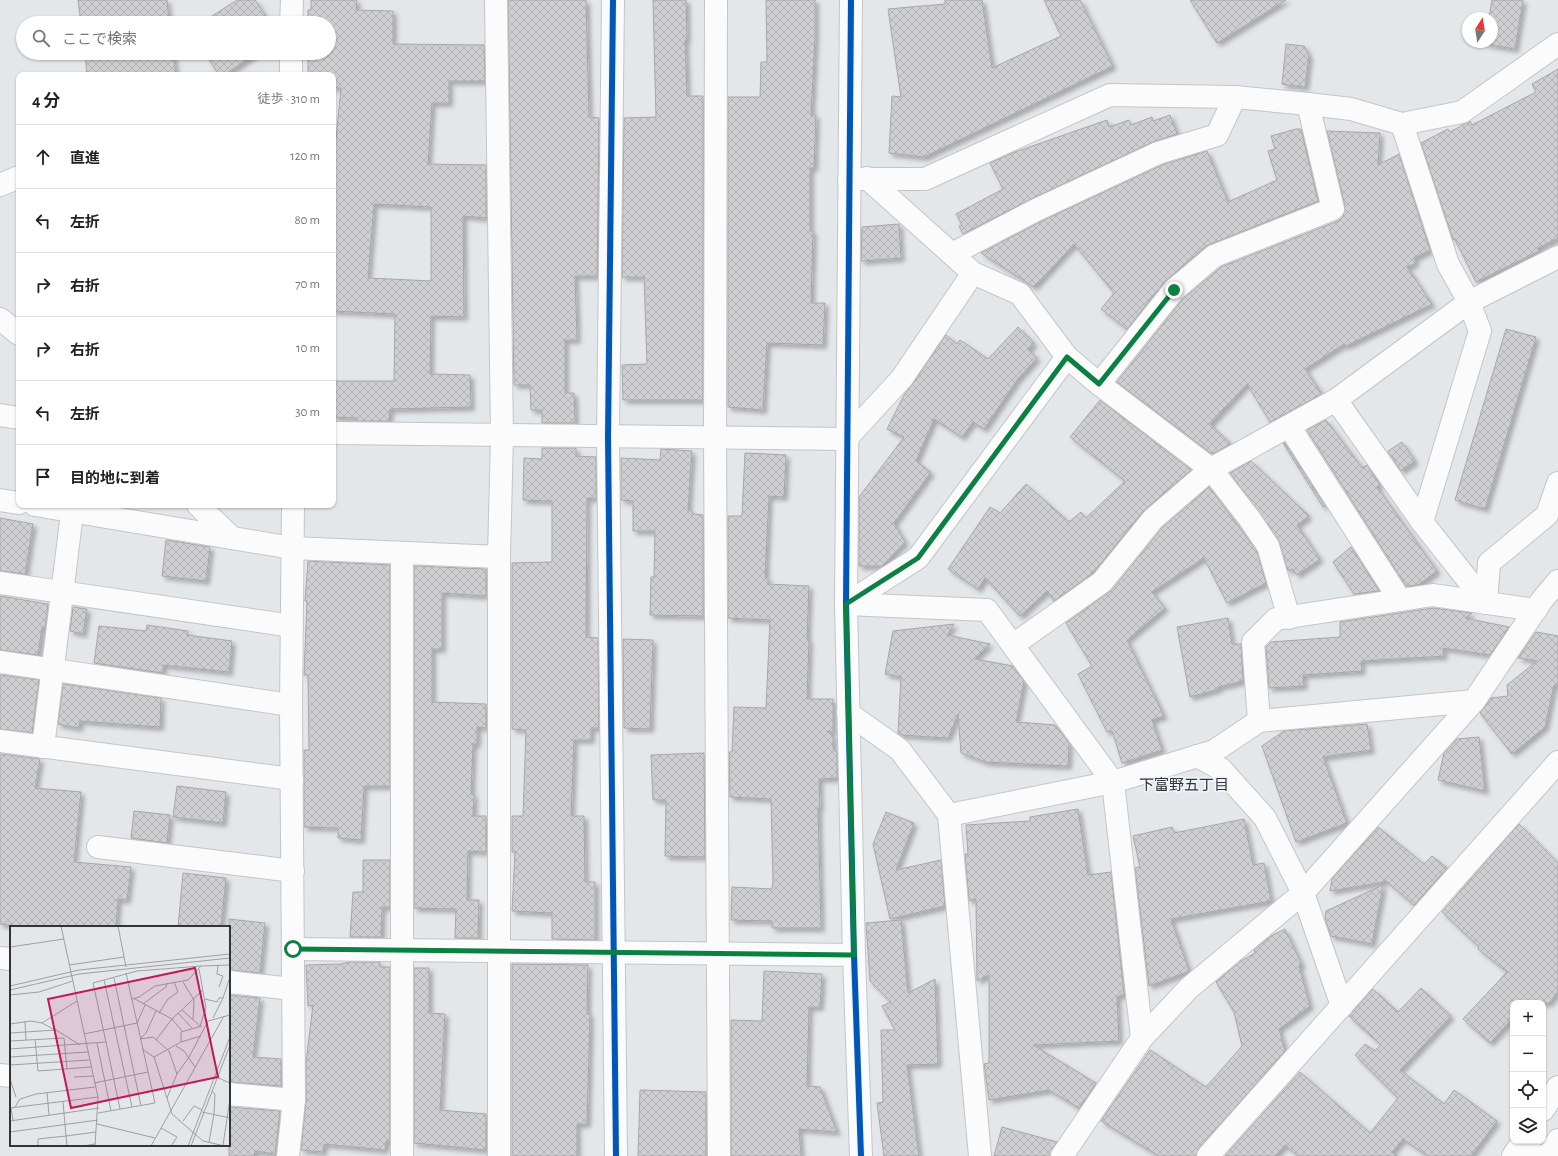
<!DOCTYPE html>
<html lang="ja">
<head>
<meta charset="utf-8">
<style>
	body { margin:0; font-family:"Alegreya Sans","Noto Sans JP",sans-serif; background:#f2f2f2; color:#222 }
	.controls { position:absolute; right:12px; bottom:12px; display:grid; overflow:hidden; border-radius:8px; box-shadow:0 1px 3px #0004 }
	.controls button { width:36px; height:36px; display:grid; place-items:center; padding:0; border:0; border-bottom:1px solid #e0e0e0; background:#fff; color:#222; font:20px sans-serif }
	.compass { position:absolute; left:1462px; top:12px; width:36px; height:36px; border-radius:50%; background:#fff; box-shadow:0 1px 3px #0004; rotate:12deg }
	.stop { position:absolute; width:12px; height:12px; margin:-9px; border:3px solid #0b8043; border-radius:50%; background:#fff }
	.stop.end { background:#0b8043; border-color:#fff; box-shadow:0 1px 4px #0008 }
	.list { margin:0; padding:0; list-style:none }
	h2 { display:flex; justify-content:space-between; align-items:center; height:52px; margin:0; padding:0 16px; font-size:17px }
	h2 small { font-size:13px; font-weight:400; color:#767676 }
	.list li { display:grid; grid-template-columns:26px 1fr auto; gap:12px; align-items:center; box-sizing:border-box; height:64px; padding:0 16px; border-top:1px solid #e0e0e0 }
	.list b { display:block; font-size:15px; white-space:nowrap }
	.list em { font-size:13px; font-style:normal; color:#767676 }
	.icon { flex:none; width:22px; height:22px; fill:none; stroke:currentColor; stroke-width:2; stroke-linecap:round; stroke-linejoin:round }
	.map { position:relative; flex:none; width:1558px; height:1156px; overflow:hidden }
	.search { position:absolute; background:#fff; box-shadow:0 1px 3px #0004; left:16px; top:16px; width:320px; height:44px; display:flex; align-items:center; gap:10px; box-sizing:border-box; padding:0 14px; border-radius:22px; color:#767676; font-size:15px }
	.panel { position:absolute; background:#fff; box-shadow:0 1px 3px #0004; left:16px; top:72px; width:320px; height:436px; border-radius:8px }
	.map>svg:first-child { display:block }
	.building { fill:url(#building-cross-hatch); stroke:#a7a7aa; fill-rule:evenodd; filter:url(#shadow) }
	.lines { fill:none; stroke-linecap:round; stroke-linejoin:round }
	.street-casing { stroke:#c3c5c8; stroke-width:24 }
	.secondary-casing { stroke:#c3c5c8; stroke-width:24 }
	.street { stroke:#fbfbfc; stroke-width:22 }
	.secondary { stroke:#fbfbfc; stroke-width:22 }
	.cycleway-casing { stroke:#eff3fa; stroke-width:8 }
	.cycleway { stroke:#0057b8; stroke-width:6 }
	.route { stroke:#0b8043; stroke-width:5 }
	.labels { text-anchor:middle; stroke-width:3.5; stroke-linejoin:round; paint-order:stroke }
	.neighbourhood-label { font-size:15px; fill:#323436; stroke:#eff3fa }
	.inset-road { fill:none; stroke:#9d9fa2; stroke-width:1 }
	.view { fill:#c2185b; fill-opacity:0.15; stroke:#c2185b; stroke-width:2 }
	.inset-edge { fill:none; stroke:#323436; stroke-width:2 }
</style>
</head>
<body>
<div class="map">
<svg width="1558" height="1156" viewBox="0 0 1558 1156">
	<defs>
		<pattern id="building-cross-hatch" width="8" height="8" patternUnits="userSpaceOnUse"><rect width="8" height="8" fill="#cfcfd2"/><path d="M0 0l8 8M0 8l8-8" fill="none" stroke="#b2b2b5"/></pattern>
		<filter id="shadow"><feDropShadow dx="3.5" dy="3.5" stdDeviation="2" flood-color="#0004"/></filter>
	</defs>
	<rect width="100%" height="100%" fill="#e4e7ea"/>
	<g class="building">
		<polygon points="78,0 167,0 169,23 81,23"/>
		<polygon points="237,0 255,0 270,23 201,23"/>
		<path d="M 311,0 L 357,0 L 356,10 L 393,11 L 393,44 L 484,45 L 485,81 L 449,81 L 449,103 L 432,103 L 428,164 L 486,165 L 486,218 L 463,216 L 464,317 L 431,316 L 430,374 L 470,375 L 471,407 L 390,409 L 389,421 L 357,421 L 357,418 L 333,417 L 333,381 L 394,381 L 395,314 L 333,311 L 333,169 L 341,88 L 333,88 L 333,75 L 308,75 L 308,53 L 329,53 L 329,23 L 308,23 L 308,10 L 311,10 ZM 374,204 L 431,207 L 431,281 L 368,278 Z"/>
		<polygon points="508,0 586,0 589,117 599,118 597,276 575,276 577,340 565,340 565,393 574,393 575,423 542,423 542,410 531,410 530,385 514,385"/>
		<polygon points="653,0 686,0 687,40 685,40 687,96 703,96 703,400 623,400 622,365 647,364 644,277 622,277 624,118 656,117"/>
		<polygon points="766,0 815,0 815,37 811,115 816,115 814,168 810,168 810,231 813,231 811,303 825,303 823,345 767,343 763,410 728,407 728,97 760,97 761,62 767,62"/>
		<polygon points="945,0 982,0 992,68 1061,36 1044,0 1080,0 1113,66 924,157 889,153 892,96 901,97 888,9 945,4"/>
		<polygon points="1190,0 1286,0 1217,43"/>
		<polygon points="1492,0 1523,0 1515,49 1485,44 1485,42 1492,42 1492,18 1489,18"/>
		<polygon points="1286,44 1304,46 1309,55 1305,87 1282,84"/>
		<polygon points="85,53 173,53 176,75 87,75"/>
		<polygon points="205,53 257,53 224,75 219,75"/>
		<polygon points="1558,69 1558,238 1538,248 1539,251 1476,282 1455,239 1453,240 1421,143 1448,129 1450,132 1470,121 1472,125 1536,92 1532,84"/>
		<polygon points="1170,115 1177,134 1153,142 1031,199 963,234 959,226 962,225 956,214 1003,189 990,163 1015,152 1107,120 1109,127 1129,120 1131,125 1152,117 1153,121"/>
		<polygon points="1296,129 1301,129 1318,201 1206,246 1164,282 1127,329 1101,309 1114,293 1074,244 1034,287 981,253 1042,221 1162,165 1207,151 1228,202 1277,180 1268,151 1275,149 1271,136"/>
		<polygon points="1327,131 1380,133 1378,165 1399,154 1430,250 1414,258 1416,263 1407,267 1432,304 1346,346 1344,344 1305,369 1322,394 1270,422 1247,384 1210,424 1231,444 1212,454 1117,382 1183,299 1221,267 1338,221 1343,217 1345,206"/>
		<polygon points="899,224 901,258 861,261 862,227"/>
		<polygon points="1018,327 1034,343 1028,350 1037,358 1017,380 984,429 973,422 962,437 934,419 916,461 931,472 894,523 905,542 882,566 859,566 859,497 904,437 887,429 904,395 912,385 946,335 957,344 960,340 988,359"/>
		<polygon points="1506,329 1536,337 1485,509 1455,500"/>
		<polygon points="1100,400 1191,470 1143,511 1093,573 1054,601 1047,591 1020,616 985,578 978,589 948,569 990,507 1000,513 1026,484 1069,522 1081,512 1086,518 1125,481 1070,437"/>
		<polygon points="1326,420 1362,468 1367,465 1380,485 1377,487 1437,571 1418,585 1406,586 1307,430"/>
		<polygon points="1402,442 1415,461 1401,471 1388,451"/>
		<polygon points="1283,443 1285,443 1325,506 1323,507"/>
		<polygon points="542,448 576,448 576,456 596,457 596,499 587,498 586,637 598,638 599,728 591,728 591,740 574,740 571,816 584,816 585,882 595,882 595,940 552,939 552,913 512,911 515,852 512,852 512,816 523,816 526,730 512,729 512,563 552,562 552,501 523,500 524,458 542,459"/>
		<polygon points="661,449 692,451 688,510 692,511 692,514 703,515 703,616 650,615 651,577 654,577 655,531 633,531 633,501 621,500 621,458 660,460"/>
		<polygon points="745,453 786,455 784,497 769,496 765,578 768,578 768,584 809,586 807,640 809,640 807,699 833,699 833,732 827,731 833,736 833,749 837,753 837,778 819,779 820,808 818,808 821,928 772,928 772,921 731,920 732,887 772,889 773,881 771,799 730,797 729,752 732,752 734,707 766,708 770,620 728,618 728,516 742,516"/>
		<polygon points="1251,461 1309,516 1297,525 1320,559 1297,575 1293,569 1288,571 1278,539 1230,473"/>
		<polygon points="1209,487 1257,551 1266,583 1227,603 1204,558 1152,592 1165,608 1127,640 1164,716 1152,720 1162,750 1122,763 1112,731 1107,732 1078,674 1092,666 1066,623 1112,590 1162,528"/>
		<polygon points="0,518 33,524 25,574 0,571"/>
		<polygon points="166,540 210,547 206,581 162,576"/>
		<polygon points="1351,547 1379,591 1354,594 1333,562"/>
		<polygon points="308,561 390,565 390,786 364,786 361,840 338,838 338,828 304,827 304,750 309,750 308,675 304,675 307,601 305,601"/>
		<polygon points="414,566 486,569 486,596 442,593 442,649 432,649 432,702 486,704 486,728 477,727 477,744 473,744 471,794 474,795 473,816 486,816 486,852 468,851 467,900 479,900 478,938 455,938 456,909 414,908"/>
		<polygon points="0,596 48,604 45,627 42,627 38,655 0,650"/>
		<polygon points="73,607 87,609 83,634 70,631"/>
		<polygon points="1433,608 1472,613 1465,618 1509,627 1490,655 1443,648 1444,656 1361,661 1362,671 1303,675 1304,686 1269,688 1266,647 1271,642 1340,637 1340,622"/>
		<polygon points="1228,618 1232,644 1241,644 1243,681 1218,687 1219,689 1190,697 1177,627"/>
		<polygon points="954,624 947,635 990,644 975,659 1013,666 1024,681 1016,722 1055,725 1069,743 1068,766 986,762 961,753 958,714 948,738 901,735 898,733 901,677 885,674 893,631"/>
		<polygon points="147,625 188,631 187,635 232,641 229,672 163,665 163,673 94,663 99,626 146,631"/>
		<polygon points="1536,632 1558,636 1558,685 1554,685 1545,727 1512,754 1480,713 1491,698 1508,696 1507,685 1537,661 1518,658"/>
		<polygon points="623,639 653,640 650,729 624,728"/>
		<polygon points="0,675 39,680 32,733 0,729"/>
		<polygon points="63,684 161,698 160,727 80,721 79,728 58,724"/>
		<polygon points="1367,724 1371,750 1323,757 1347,823 1296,842 1262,746 1284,731"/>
		<polygon points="1479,737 1485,791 1438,780 1444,753 1457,739"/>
		<polygon points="704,753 705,857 665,856 666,800 653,800 651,755"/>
		<polygon points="0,754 40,759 35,788 81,792 74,862 131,867 127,900 118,899 116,927 28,927 0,924"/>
		<polygon points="177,786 226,792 223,823 173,817"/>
		<polygon points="1078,809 1088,875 1111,872 1124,994 1117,997 1119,1041 1033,1045 1096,1083 1079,1108 1049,1090 989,1100 984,1064 989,1063 989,975 977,981 976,899 969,901 965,854 968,854 966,825 1030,821 1030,817"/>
		<polygon points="134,811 170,815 167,843 131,838"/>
		<polygon points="886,812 914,823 896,870 941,860 945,906 890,919 873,844"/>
		<polygon points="1244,819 1253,865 1264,863 1271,901 1171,919 1189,971 1149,986 1135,868 1140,867 1133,836 1172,827 1174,833"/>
		<polygon points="1519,824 1558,863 1558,991 1549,1003 1513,1003 1513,1018 1490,1043 1463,1019 1507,972 1478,949 1479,947 1442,912"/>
		<polygon points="1378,827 1424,864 1432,856 1447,868 1414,905 1384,879 1384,882 1330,891 1332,879"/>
		<polygon points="363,860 390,860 390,907 382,907 381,937 350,937 353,892 363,892"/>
		<polygon points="183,873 226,878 221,927 178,927"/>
		<polygon points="1383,885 1372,944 1331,936 1325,918 1326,911"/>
		<polygon points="229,919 265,923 260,973 229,970"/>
		<polygon points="901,920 908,993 935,979 938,1064 907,1065 919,1156 884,1156 877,1103 883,1102 881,1030 895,1030 882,1006 891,1002 870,981 866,923"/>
		<polygon points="1285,929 1302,965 1299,966 1310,1006 1279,1029 1285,1051 1199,1148 1196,1156 1159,1156 1101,1121 1150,1050 1206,1087 1242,1046 1234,1012 1216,982 1241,961 1255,953 1254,950 1271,936"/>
		<polygon points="349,962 380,962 380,967 390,967 390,1141 386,1141 385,1150 324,1144 323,1152 301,1150 306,1101 306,1062 313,1005 308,1006 306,965 341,964"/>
		<polygon points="512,964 588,965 587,1014 590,1014 587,1124 577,1124 577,1156 512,1156"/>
		<polygon points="414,968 429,968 429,1013 445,1014 440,1110 486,1114 486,1150 414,1143"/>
		<polygon points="764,971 822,974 820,1007 809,1007 807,1086 820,1087 837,1132 799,1129 801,1156 731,1156 731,1020 762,1021"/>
		<polygon points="1421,988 1451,1016 1400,1070 1444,1104 1454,1090 1497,1121 1471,1156 1428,1156 1403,1139 1392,1152 1396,1156 1298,1156 1285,1145 1275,1156 1225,1156 1300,1072 1370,1133 1398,1098 1355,1055 1365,1044 1375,1051 1381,1045 1349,1016 1373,989 1398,1012"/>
		<polygon points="229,995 260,998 253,1057 281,1059 281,1086 229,1082"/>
		<polygon points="640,1090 706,1092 706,1156 638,1156"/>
		<polygon points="229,1107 280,1111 275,1154 255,1151 254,1156 229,1156"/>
		<polygon points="1002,1127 1057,1142 1050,1156 994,1156"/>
	</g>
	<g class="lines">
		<defs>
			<g id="street">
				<polyline points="613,0 608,437 616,1156"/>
				<polyline points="716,0 715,438 719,1156"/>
				<polyline points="851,0 846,604 854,955 861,1156"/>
				<polyline points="291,23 292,0"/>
				<polyline points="291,75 291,53"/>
				<polyline points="1402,124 1448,264 1469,302 1480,331 1422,522"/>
				<polyline points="867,178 973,273 1020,294 1067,357 1099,384 1211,469 1249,518 1268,546 1289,618"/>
				<polyline points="849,179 925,179 1110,95 1235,97 1308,104 1351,109 1402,124 1462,112 1558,44"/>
				<polyline points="0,185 19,177"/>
				<polyline points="952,254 1036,210 1158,153 1217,135 1235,97"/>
				<polyline points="0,319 19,334"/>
				<polyline points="1099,384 1174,290 1214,256 1333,209 1308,104"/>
				<polyline points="1336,400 1422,522 1486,603"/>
				<polyline points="0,415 19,418"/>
				<polyline points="1289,426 1400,600"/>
				<polyline points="333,433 846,439 902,378 973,273"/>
				<polyline points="0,500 19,503"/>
				<polyline points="35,505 292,548 499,557 502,435 496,0"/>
				<polyline points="198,505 232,538"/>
				<polyline points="0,583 292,626"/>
				<polyline points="1486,603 1489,563 1547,515 1558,483"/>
				<polyline points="846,604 987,610 1113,782 1142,1038"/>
				<polyline points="846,604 918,558 1067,357"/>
				<polyline points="1013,645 1102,582 1153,519 1211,469 1336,400 1469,302 1558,257"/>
				<polyline points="0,662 291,705"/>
				<polyline points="848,713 900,750 949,815 980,1156"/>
				<polyline points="1259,721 1253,642 1276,619 1433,595 1536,610"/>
				<polyline points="0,741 292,779"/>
				<polyline points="43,747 73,505"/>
				<polyline points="1197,756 1221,769 1265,818 1303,893 1342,1006"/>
				<polyline points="949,815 1113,782 1214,751 1259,721 1474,701"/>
				<polyline points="98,847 293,871"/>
				<polyline points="293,949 854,955"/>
				<polyline points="0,958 11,959"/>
				<polyline points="229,982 293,989"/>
				<polyline points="0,1075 11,1076"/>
				<polyline points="229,1094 294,1100"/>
				<polyline points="1522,1142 1536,1156"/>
				<polyline points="288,1156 294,1100 291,705 293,505"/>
				<polyline points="402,1156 402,553"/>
				<polyline points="499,1156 499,557"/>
				<polyline points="1062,1156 1142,1038 1189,988 1303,893 1474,701 1542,600 1558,581"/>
				<polyline points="1208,1156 1558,762"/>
			</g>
			<g id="secondary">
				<polyline points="1543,1110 1558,1087"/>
				<polyline points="1513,1156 1523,1141"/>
				<polyline points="1548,1156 1558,1140"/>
			</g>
		</defs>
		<use href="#street" class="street-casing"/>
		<use href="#secondary" class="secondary-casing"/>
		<use href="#street" class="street"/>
		<use href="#secondary" class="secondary"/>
		<defs>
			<g id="cycleway">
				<polyline points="613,0 608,437 616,1156"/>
				<polyline points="851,0 846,604 854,955 861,1156"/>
			</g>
		</defs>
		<use href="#cycleway" class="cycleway-casing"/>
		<use href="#cycleway" class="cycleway"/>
	</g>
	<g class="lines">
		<polyline class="route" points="293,949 854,955 846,604 918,558 1067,357 1099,384 1174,290"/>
	</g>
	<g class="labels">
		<g class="neighbourhood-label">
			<text x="1184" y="790">下富野五丁目</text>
		</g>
	</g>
	<g transform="translate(10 926)">
		<rect width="220" height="220" fill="#e4e7ea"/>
		<path class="inset-road" d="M 51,0 L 88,171 L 85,220M 108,0 L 116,41M 0,21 L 54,13M 59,39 L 114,31M 208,39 L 207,48 L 213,50 L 209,61M 189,43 L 196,82 L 190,100M 104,52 L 131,180M 94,54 L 122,181M 173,56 L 184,74 L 183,94M 0,60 L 69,44 L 220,28M 0,64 L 69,48 L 220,32M 0,69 L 29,66 L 63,55M 123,72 L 162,93 L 172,105M 122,73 L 129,71 L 145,60 L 178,54 L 191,40 L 220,39M 195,73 L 207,76 L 209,72 L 213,72 L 220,51M 133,78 L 156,61 L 157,57M 172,84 L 190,100M 149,87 L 158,73 L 168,66 L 164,56M 168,87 L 182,102M 203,92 L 213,72M 15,95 L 16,114M 32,97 L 45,104M 0,98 L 21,95 L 32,97 L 67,75M 0,107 L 46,104 L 70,119M 74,108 L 127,97 L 135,79M 131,112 L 136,107 L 146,85M 25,113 L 28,145 L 81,141M 130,113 L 143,111 L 159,125 L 167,148M 146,114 L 162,93 L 193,64M 0,115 L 54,112 L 57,143M 96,116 L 110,183M 171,116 L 171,106 L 192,100M 87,117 L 101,185M 166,120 L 174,125 L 185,141M 0,123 L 96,116 L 83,57 L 127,45 L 191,40M 132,123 L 144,131 L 162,188 L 193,215 L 215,220M 0,131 L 78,126M 144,131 L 171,116 L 191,110M 0,139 L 79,134M 64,151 L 83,150M 206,151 L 220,157M 0,153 L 6,171M 84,157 L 138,146M 37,166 L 39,189M 157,172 L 167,148 L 179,131 L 198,95 L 220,89M 5,181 L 10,173 L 26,168 L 85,161M 0,182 L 88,171M 1,182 L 3,194M 192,186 L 220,192M 88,187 L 145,177 L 116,47M 0,195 L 89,182M 173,195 L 184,180 L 192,184M 87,198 L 145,212M 151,202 L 167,211 L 161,220M 0,206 L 88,194M 199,216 L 204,188 L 205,168 L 202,165M 213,219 L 220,173M 28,220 L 28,213 L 56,210 L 53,176M 57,220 L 56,210 L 86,206M 73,220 L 85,218M 141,220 L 214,90M 178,220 L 220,111M 181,220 L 220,119"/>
		<path class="view" d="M 185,42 L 208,151 L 61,182 L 38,73 Z"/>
		<rect width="220" height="220" class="inset-edge"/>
	</g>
</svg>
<div class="controls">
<button>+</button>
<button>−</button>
<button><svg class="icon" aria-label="locate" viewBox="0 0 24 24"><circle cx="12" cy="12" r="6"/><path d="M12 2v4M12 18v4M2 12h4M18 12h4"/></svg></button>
<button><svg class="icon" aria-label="layers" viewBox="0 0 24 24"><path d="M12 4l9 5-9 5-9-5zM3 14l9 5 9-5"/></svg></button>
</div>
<svg class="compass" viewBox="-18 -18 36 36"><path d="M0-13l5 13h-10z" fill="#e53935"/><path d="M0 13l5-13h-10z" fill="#767676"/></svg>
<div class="stop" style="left:293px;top:949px"></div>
<div class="stop end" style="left:1174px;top:290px"></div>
<div class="search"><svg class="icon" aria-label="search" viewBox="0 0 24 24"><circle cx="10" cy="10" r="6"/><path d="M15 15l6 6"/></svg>ここで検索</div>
<section class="panel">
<h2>4 分<small>徒歩 · 310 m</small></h2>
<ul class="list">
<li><svg class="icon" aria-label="ahead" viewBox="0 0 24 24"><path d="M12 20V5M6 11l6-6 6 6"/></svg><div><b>直進</b></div><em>120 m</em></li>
<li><svg class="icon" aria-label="left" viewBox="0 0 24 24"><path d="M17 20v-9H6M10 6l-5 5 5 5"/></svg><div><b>左折</b></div><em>80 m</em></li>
<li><svg class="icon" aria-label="right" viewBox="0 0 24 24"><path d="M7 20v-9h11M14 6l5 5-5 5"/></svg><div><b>右折</b></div><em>70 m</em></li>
<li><svg class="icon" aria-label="right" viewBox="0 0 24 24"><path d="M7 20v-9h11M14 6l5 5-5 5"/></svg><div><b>右折</b></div><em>10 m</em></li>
<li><svg class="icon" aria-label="left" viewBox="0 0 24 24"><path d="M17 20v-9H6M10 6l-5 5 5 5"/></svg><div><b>左折</b></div><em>30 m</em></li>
<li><svg class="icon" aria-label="arrive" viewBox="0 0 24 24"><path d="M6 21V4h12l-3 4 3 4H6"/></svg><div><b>目的地に到着</b></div></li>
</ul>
</section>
</div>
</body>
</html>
